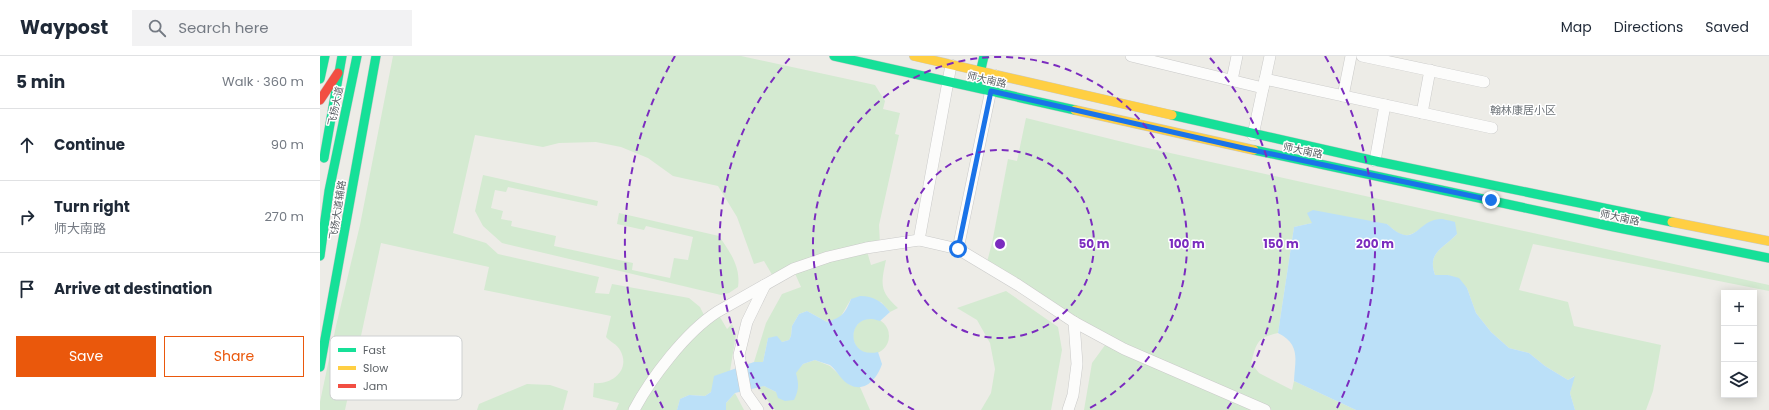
<!DOCTYPE html>
<html lang="en">
<head>
<meta charset="utf-8">
<style>
	body { margin:0; font-family:Poppins,"Noto Sans SC",sans-serif; background:#f2f2f3; color:#1f2937 }
	.controls { position:absolute; right:12px; bottom:12px; display:grid; overflow:hidden; border-radius:0px; box-shadow:0 2px 10px #0003 }
	.controls button { width:36px; height:36px; display:grid; place-items:center; padding:0; border:0; border-bottom:1px solid #e0e1e3; background:#fff; color:#1f2937; font:20px sans-serif }
	.stop { position:absolute; width:12px; height:12px; margin:-9px; border:3px solid #1a73e8; border-radius:50%; background:#fff }
	.stop.end { background:#1a73e8; border-color:#fff; box-shadow:0 1px 4px #0008 }
	.list { margin:0; padding:0; list-style:none }
	h2 { display:flex; justify-content:space-between; align-items:center; height:52px; margin:0; padding:0 16px; font-size:17px }
	h2 small { font-size:13px; font-weight:400; color:#747a83 }
	.list li { display:grid; grid-template-columns:26px 1fr auto; gap:12px; align-items:center; box-sizing:border-box; height:72px; padding:0 16px; border-top:1px solid #e0e1e3 }
	.list b { display:block; font-size:15px; white-space:nowrap }
	.list p { margin:0; font-size:13px; white-space:nowrap; color:#747a83 }
	.list em { font-size:13px; font-style:normal; color:#747a83 }
	.actions { display:flex; gap:8px; padding:12px 16px }
	.actions a { flex:1; padding:9px 0; border:1px solid #ea580c; border-radius:0px; text-align:center; font-size:14px; color:#ea580c }
	.actions .main { background:#ea580c; color:#fff }
	.icon { flex:none; width:22px; height:22px; fill:none; stroke:currentColor; stroke-width:2; stroke-linecap:round; stroke-linejoin:round }
	.map { position:relative; flex:none; width:1449px; height:354px; overflow:hidden }
	header { display:flex; align-items:center; gap:24px; box-sizing:border-box; height:56px; padding:0 20px; background:#fff; border-bottom:1px solid #e0e1e3 }
	header strong { font-size:19px }
	nav { display:flex; gap:22px; margin-inline-start:auto; font-size:14px }
	.search { width:280px; height:36px; background:#f2f2f3; display:flex; align-items:center; gap:10px; box-sizing:border-box; padding:0 14px; border-radius:0px; color:#747a83; font-size:15px }
	main { display:flex }
	aside { flex:1; background:#fff }
	.map>svg:first-child { display:block }
	.green { fill:#d4ead1 }
	.water { fill:#bbe0f8 }
	.lines { fill:none; stroke-linecap:round; stroke-linejoin:round }
	.street-casing { stroke:#cacac9; stroke-width:12 }
	.fast-casing { stroke:#c9c9c8; stroke-width:10 }
	.slow-casing { stroke:#c9c9c8; stroke-width:10 }
	.jam-casing { stroke:#c9c9c8; stroke-width:10 }
	.street { stroke:#fcfcfb; stroke-width:11 }
	.fast { stroke:#16e098; stroke-width:9 }
	.slow { stroke:#ffcf43; stroke-width:9 }
	.jam { stroke:#f24e42; stroke-width:9 }
	.route { stroke:#1a73e8; stroke-width:5 }
	.ring { fill:none; stroke:#7b2cbf; stroke-width:2; stroke-dasharray:7 5 }
	.labels { text-anchor:middle; stroke-width:3; stroke-linejoin:round; paint-order:stroke }
	.street-label { font-size:10px; fill:#5c6166; stroke:#fff }
	.neighbourhood-label { font-size:11px; fill:#6d7378; stroke:#fff }
	.key { fill:#fff; stroke:#ced0d1; stroke-width:1 }
	.key-label { font-size:11px; fill:#5c6166 }
	.centre { fill:#7b2cbf; stroke:#fff; stroke-width:2 }
	.ring-label { font-size:12px; text-anchor:middle; font-weight:bold; fill:#7b2cbf; stroke:#fff; stroke-width:3; stroke-linejoin:round; paint-order:stroke }
</style>
</head>
<body>
<header>
<strong>Waypost</strong>
<div class="search"><svg class="icon" aria-label="search" viewBox="0 0 24 24"><circle cx="10" cy="10" r="6"/><path d="M15 15l6 6"/></svg>Search here</div>
<nav><a>Map</a><a>Directions</a><a>Saved</a></nav>
</header>
<main>
<aside>
<h2>5 min<small>Walk · 360 m</small></h2>
<ul class="list">
<li><svg class="icon" aria-label="ahead" viewBox="0 0 24 24"><path d="M12 20V5M6 11l6-6 6 6"/></svg><div><b>Continue</b></div><em>90 m</em></li>
<li><svg class="icon" aria-label="right" viewBox="0 0 24 24"><path d="M7 20v-9h11M14 6l5 5-5 5"/></svg><div><b>Turn right</b><p>师大南路</p></div><em>270 m</em></li>
<li><svg class="icon" aria-label="arrive" viewBox="0 0 24 24"><path d="M6 21V4h12l-3 4 3 4H6"/></svg><div><b>Arrive at destination</b></div></li>
</ul>
<div class="actions"><a class="main">Save</a><a>Share</a></div>
</aside>
<div class="map">
<svg width="1449" height="354" viewBox="0 0 1449 354">
	<rect width="100%" height="100%" fill="#edece7"/>
	<g class="green">
		<path d="M 73,0 L 421,0 L 555,29 L 565,45 L 563,53 L 580,57 L 575,78 L 579,79 L 559,169 L 560,189 L 546,192 L 551,209 L 566,204 C 561,228 559,235 578,252 L 570,256 L 561,246 L 531,243 L 520,262 L 507,266 L 487,255 L 479,258 L 472,270 L 471,280 L 469,284 L 462,286 L 448,282 L 443,306 L 434,306 L 446,267 L 462,238 L 481,231 L 473,213 L 454,222 L 444,205 L 434,208 L 417,161 L 398,130 L 353,120 L 328,102 L 301,91 L 276,86 L 239,87 L 223,91 L 155,79 L 133,177 L 166,187 L 178,198 L 279,221 L 275,237 L 289,238 L 292,228 L 369,242 L 380,251 L 386,263 L 397,256 L 407,273 L 412,268 L 416,279 L 410,315 L 406,317 L 391,336 L 385,340 L 369,339 L 360,343 L 357,354 L 296,354 L 299,347 L 273,341 L 274,327 C 293,329 311,313 300,294 C 297,288 290,286 286,281 L 291,260 L 164,234 L 169,211 L 61,187 L 25,354 L 0,354 L 0,346 L 16,270 L 40,169 Z"/>
		<path d="M 706,62 L 823,91 L 1449,229 L 1449,235 L 1213,188 L 1199,234 L 1248,246 L 1254,270 L 1341,289 L 1333,335 L 1326,354 L 1255,354 L 1250,337 L 1254,320 L 1248,324 L 1225,310 L 1209,297 L 1189,292 L 1171,276 L 1156,257 L 1147,232 L 1128,219 L 1115,219 C 1107,196 1123,193 1137,178 L 1108,167 C 1090,181 1085,185 1067,168 L 992,167 L 974,171 L 958,277 C 936,282 937,287 931,307 L 939,317 L 972,334 L 974,325 L 1036,354 L 764,354 L 772,307 L 788,285 L 666,210 L 672,187 L 688,103 L 697,105 Z"/>
		<path d="M 163,119 L 278,145 L 277,150 L 188,131 L 186,136 L 175,134 L 171,152 L 183,155 L 181,163 L 192,165 L 191,170 L 236,180 L 234,190 L 313,207 L 312,214 L 350,222 L 354,202 L 368,204 L 373,181 L 326,170 L 324,174 L 297,168 L 299,157 L 399,180 C 410,196 421,211 418,231 L 409,237 L 401,239 L 182,187 L 163,170 L 155,155 Z"/>
		<polygon points="686,235 738,271 742,294 731,354 661,354 671,337 675,313 670,287 657,264 637,252"/>
		<circle cx="551" cy="280" r="18"/>
		<polygon points="495,304 510,310 530,329 540,331 550,354 455,354 437,331 444,330 456,336 483,308"/>
		<polygon points="207,328 230,329 248,335 243,354 157,354 159,348"/>
		<polygon points="415,337 424,354 406,354 406,347"/>
	</g>
	<g class="water">
		<path d="M 993,154 L 1067,168 C 1096,195 1095,165 1120,163 C 1124,163 1131,165 1135,166 L 1137,178 C 1123,193 1107,196 1115,219 L 1128,219 L 1139,222 L 1147,232 L 1156,257 L 1171,276 L 1189,292 L 1209,297 L 1225,310 L 1248,324 L 1255,320 L 1250,337 L 1255,354 L 1036,354 L 974,325 C 975,303 981,289 958,277 L 974,171 L 992,167 L 987,157 Z"/>
		<path d="M 540,240 C 554,240 561,245 570,256 L 560,265 C 527,252 523,304 558,296 L 562,308 C 558,321 546,337 530,329 C 521,325 517,314 510,309 C 505,307 499,306 495,304 L 483,308 L 476,317 C 479,328 479,334 474,344 L 465,345 L 458,342 L 456,336 L 444,330 L 415,337 L 406,347 L 406,354 L 357,354 L 360,343 L 369,339 L 385,340 L 391,336 L 394,320 L 434,306 L 443,306 L 448,282 L 457,280 L 462,286 L 469,284 L 471,280 L 472,270 L 479,258 L 487,255 L 507,266 C 522,261 525,258 531,243 Z"/>
	</g>
	<g class="lines">
		<defs>
			<g id="street">
				<polyline points="811,0 943,32"/>
				<polyline points="1042,0 1164,26"/>
				<polyline points="945,23 1172,72"/>
				<polyline points="912,24 917,0"/>
				<polyline points="1023,40 1031,0"/>
				<polyline points="1102,57 1110,14"/>
				<polyline points="933,79 950,0"/>
				<polyline points="1055,105 1065,49"/>
				<polyline points="599,184 631,9"/>
				<polyline points="638,193 674,19"/>
				<path d="M 314,354 C 331,322 366,276 397,256 L 473,213 L 508,201 L 546,192 L 599,184 L 638,193 L 698,229 L 754,266 L 804,293 L 945,354"/>
				<polyline points="438,354 426,337 419,299 427,266 445,229"/>
				<polyline points="748,354 753,339 757,308 754,266"/>
			</g>
			<g id="fast">
				<polyline points="514,0 755,54"/>
				<polyline points="0,23 5,0"/>
				<polyline points="658,26 664,0"/>
				<polyline points="852,59 1055,105 1352,166"/>
				<polyline points="934,94 1294,171 1449,202"/>
				<polyline points="4,102 22,0"/>
				<polyline points="0,200 9,135 37,0"/>
				<polyline points="0,311 56,0"/>
			</g>
			<g id="slow">
				<polyline points="594,0 852,59"/>
				<polyline points="755,54 934,94"/>
				<polyline points="1352,166 1449,185"/>
			</g>
			<polyline id="jam" points="0,44 18,17"/>
		</defs>
		<use href="#street" class="street-casing"/>
		<use href="#fast" class="fast-casing"/>
		<use href="#slow" class="slow-casing"/>
		<use href="#jam" class="jam-casing"/>
		<use href="#street" class="street"/>
		<use href="#fast" class="fast"/>
		<use href="#slow" class="slow"/>
		<use href="#jam" class="jam"/>
	</g>
	<g class="lines">
		<polyline class="route" points="638,193 671,35 923,92 1171,144"/>
	</g>
	<g class="ring">
		<circle cx="680" cy="188" r="94"/>
		<path d="M594 354A187 187 0 1 1 766 354"/>
		<path d="M453 353A281 281 0 0 1 470 2M890 2A281 281 0 0 1 907 353"/>
		<path d="M343 352A375 375 0 0 1 355 0M1005 0A375 375 0 0 1 1017 352"/>
	</g>
	<g class="labels">
		<g class="street-label">
			<text transform="translate(667 23) rotate(13)" y="4">师大南路</text>
			<text transform="translate(15 50) rotate(-78)" y="4">飞扬大道</text>
			<text transform="translate(983 94) rotate(12)" y="4">师大南路</text>
			<text transform="translate(17 154) rotate(-81)" y="4">飞扬大道辅路</text>
			<text transform="translate(1300 161) rotate(12)" y="4">师大南路</text>
		</g>
		<g class="neighbourhood-label">
			<text x="1203" y="58">翰林康居小区</text>
		</g>
	</g>
	<rect x="10" y="280" width="132" height="64" rx="6" class="key"/>
	<rect x="18" y="292" width="18" height="4" fill="#16e098"/>
	<rect x="18" y="310" width="18" height="4" fill="#ffcf43"/>
	<rect x="18" y="328" width="18" height="4" fill="#f24e42"/>
	<g class="key-label">
		<text x="43" y="298">Fast</text>
		<text x="43" y="316">Slow</text>
		<text x="43" y="334">Jam</text>
	</g>
	<circle cx="680" cy="188" r="6" class="centre"/>
	<g class="ring-label">
		<text x="774" y="192">50 m</text>
		<text x="867" y="192">100 m</text>
		<text x="961" y="192">150 m</text>
		<text x="1055" y="192">200 m</text>
	</g>
</svg>
<div class="controls">
<button>+</button>
<button>−</button>
<button><svg class="icon" aria-label="layers" viewBox="0 0 24 24"><path d="M12 4l9 5-9 5-9-5zM3 14l9 5 9-5"/></svg></button>
</div>
<div class="stop" style="left:638px;top:193px"></div>
<div class="stop end" style="left:1171px;top:144px"></div>
</div>
</main>
</body>
</html>
